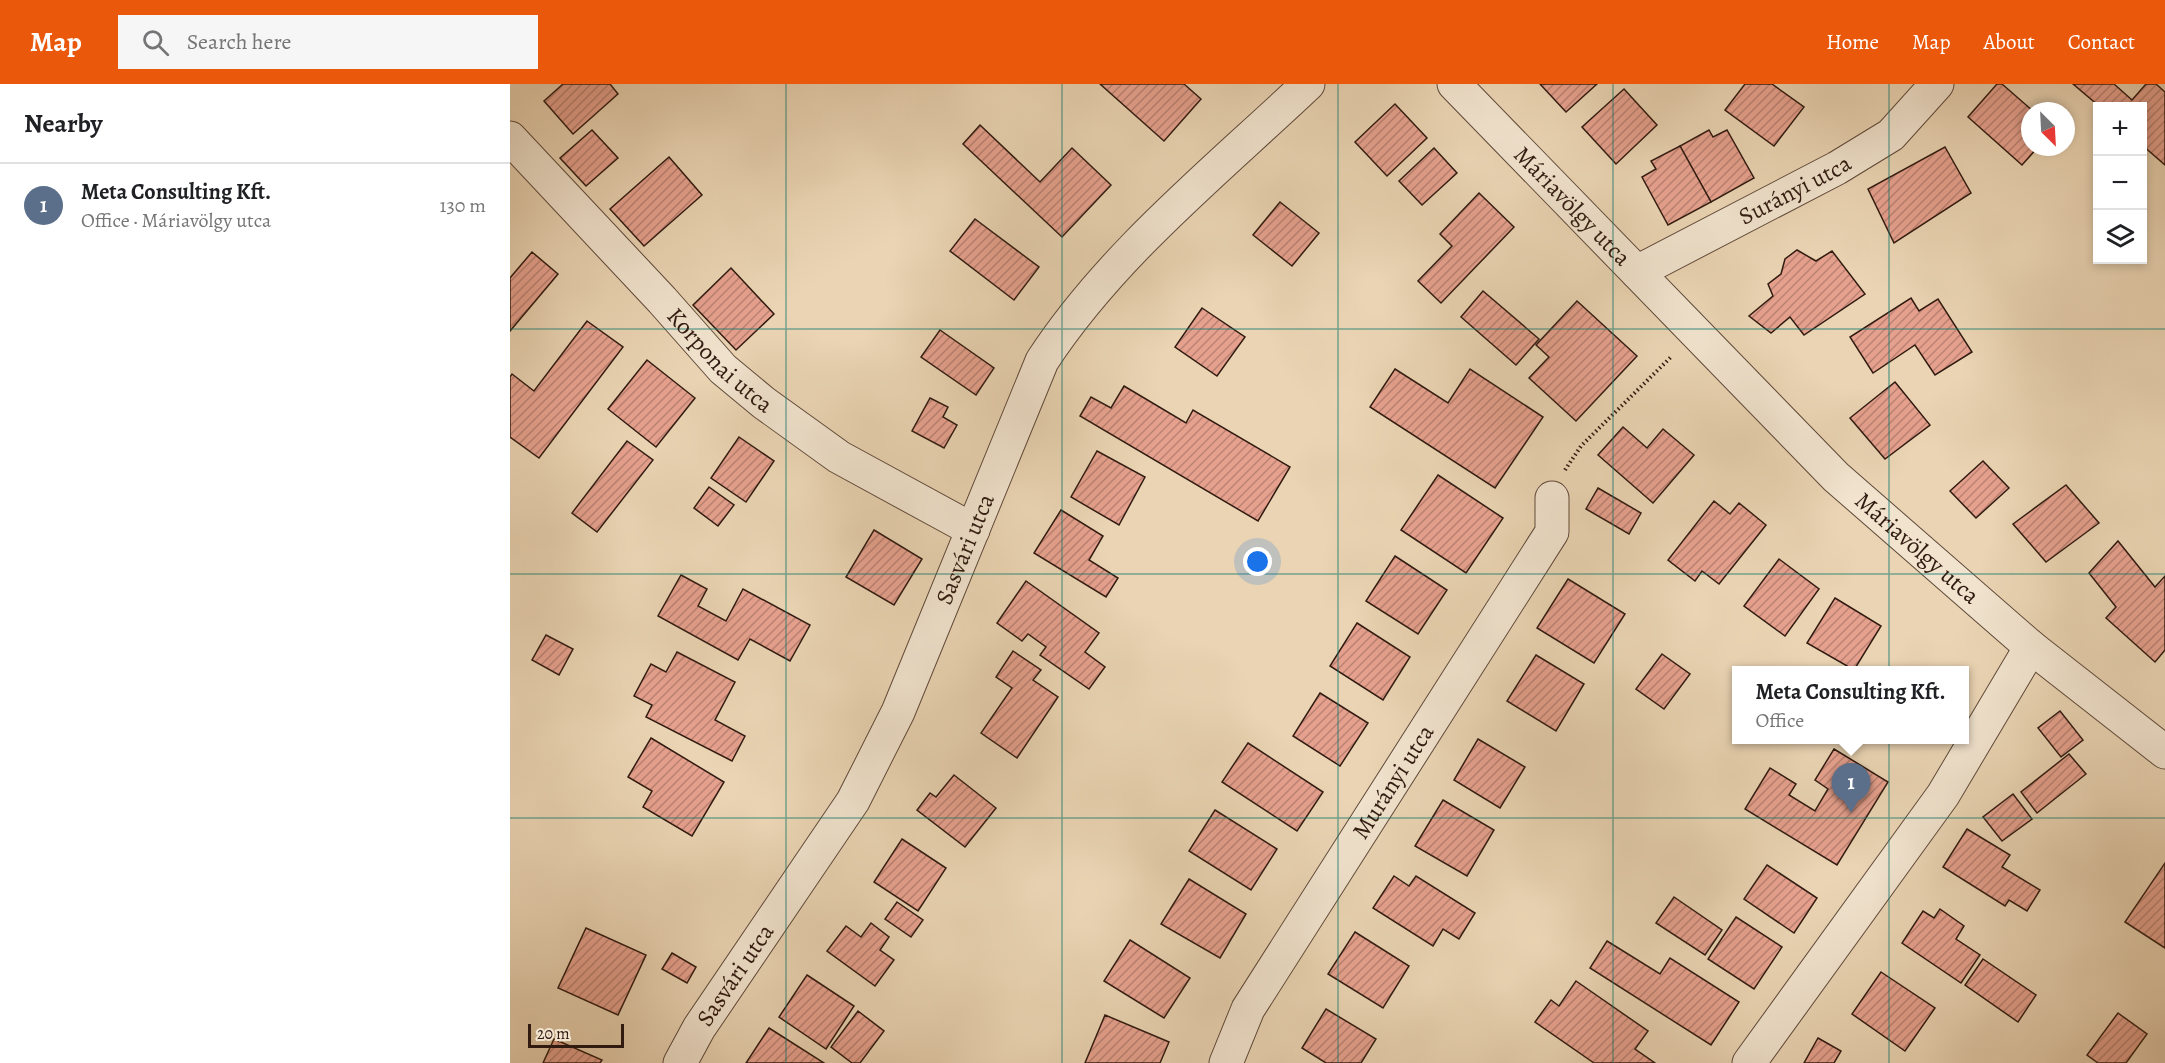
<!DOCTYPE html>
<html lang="en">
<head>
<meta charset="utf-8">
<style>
	body { margin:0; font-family:Alegreya,serif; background:#f6f6f6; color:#202124 }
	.controls { position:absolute; right:18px; top:18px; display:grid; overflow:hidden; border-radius:0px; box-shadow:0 3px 9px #0003 }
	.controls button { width:54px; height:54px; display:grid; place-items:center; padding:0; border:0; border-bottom:2px solid #e0e0e0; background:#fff; color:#202124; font:30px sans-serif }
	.compass { position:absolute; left:1511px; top:18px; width:54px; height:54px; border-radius:50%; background:#fff; box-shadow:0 3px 9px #0003; rotate:156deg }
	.scale { position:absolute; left:18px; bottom:15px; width:96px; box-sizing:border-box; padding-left:6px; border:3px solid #311b11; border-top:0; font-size:16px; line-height:21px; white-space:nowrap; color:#311b11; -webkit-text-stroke:4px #f1e3ce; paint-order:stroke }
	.you { position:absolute; left:748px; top:478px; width:21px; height:21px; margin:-15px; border:4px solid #fff; border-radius:50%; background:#1a73e8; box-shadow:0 0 0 9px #1a73e833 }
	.badge { display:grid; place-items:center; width:39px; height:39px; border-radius:50%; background:#ea580c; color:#fff; font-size:20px; font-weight:700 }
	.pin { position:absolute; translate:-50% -50px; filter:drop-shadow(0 2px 3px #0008) }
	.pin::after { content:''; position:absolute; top:32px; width:21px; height:18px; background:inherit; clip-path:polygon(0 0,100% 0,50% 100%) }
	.popup { position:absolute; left:1222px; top:582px; width:237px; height:78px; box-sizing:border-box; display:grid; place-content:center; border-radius:0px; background:#fff; filter:drop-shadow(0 2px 4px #0005); font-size:20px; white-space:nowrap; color:#757577 }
	.popup b { font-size:22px; color:#202124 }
	.popup::after { content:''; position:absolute; left:50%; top:100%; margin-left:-12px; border:12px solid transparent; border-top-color:#fff }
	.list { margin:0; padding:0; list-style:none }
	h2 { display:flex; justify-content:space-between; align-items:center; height:78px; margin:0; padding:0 24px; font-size:26px }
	h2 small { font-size:20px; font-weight:400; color:#757577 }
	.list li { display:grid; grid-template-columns:39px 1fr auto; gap:18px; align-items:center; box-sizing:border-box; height:84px; padding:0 24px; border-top:2px solid #e0e0e0 }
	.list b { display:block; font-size:22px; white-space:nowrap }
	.list p { margin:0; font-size:20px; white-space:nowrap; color:#757577 }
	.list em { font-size:20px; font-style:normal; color:#757577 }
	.icon { flex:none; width:33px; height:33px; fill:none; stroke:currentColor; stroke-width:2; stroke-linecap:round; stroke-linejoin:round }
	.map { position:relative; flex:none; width:1655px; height:979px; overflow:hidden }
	header { display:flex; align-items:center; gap:36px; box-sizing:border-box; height:84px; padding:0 30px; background:#ea580c; color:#fff }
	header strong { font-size:28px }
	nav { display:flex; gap:33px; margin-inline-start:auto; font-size:21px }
	.search { width:420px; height:54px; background:#f6f6f6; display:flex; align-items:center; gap:15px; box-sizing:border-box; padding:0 21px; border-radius:0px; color:#757577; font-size:22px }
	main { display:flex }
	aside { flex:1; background:#fff }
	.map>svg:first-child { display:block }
	.building { fill:url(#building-hatch); stroke:#311b11; stroke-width:1.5 }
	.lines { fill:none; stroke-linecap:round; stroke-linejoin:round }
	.street-casing { stroke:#5f493a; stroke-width:35 }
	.path { stroke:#311b11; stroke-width:4; stroke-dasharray:1.5 3; stroke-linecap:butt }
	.street { stroke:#f1e3ce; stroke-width:33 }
	.grid { fill:none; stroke:#0f766e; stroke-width:1.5; stroke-opacity:0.55 }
	.labels { text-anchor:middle; stroke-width:4.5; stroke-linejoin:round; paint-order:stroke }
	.street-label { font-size:24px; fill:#311b11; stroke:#f1e3ce }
</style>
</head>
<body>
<header>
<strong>Map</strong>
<div class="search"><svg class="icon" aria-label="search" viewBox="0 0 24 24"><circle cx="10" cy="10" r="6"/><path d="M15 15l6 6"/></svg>Search here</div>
<nav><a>Home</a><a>Map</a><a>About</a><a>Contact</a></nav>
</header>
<main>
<aside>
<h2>Nearby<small></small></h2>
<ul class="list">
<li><span class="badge" style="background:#5c6f8a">1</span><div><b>Meta Consulting Kft.</b><p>Office · Máriavölgy utca</p></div><em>130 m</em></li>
</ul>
</aside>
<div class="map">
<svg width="1655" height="979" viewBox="0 0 1655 979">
	<defs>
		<pattern id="building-hatch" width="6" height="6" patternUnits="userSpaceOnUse" patternTransform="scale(1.5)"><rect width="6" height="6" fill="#e6a18e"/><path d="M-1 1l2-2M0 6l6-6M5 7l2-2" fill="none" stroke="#bb8273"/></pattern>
	</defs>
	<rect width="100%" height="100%" fill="#ead4b3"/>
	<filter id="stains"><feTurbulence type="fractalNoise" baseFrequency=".00333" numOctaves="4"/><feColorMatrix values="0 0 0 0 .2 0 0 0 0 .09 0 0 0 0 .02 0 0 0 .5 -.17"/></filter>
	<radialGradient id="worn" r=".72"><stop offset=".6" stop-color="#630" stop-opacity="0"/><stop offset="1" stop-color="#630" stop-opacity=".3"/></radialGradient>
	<g class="building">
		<polygon points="53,0 100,0 108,10 63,50 34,17"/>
		<polygon points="590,0 674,0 691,15 654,57"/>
		<polygon points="1030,0 1087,0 1056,28"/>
		<polygon points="1235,0 1262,0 1294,23 1264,62 1215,26"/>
		<polygon points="1487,0 1492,0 1523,27 1520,27 1520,63 1528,63 1512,81 1458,33"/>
		<polygon points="1563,0 1604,0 1622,16 1636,0 1646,0 1655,8 1655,81 1632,61 1632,22 1589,22"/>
		<polygon points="1114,5 1147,41 1106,80 1072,43"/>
		<polygon points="885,20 917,54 877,92 845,58"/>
		<polygon points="470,41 530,98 562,64 601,101 552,153 453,60"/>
		<polygon points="82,46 108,74 76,102 50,74"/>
		<polygon points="1199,46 1203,53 1217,46 1244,94 1201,118 1170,62"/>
		<polygon points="1170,62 1201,118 1158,141 1132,93 1146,85 1141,77"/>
		<polygon points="1435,63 1461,109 1384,159 1358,105"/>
		<polygon points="924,64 947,89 912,121 889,97"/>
		<polygon points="159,73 192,111 134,162 100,125"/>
		<polygon points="969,109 1004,143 931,219 908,197 942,162 930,150"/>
		<polygon points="770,118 809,149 782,182 743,151"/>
		<polygon points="465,135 529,183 504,216 440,167"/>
		<polygon points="1287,166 1306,177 1322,167 1355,210 1294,251 1280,233 1261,249 1239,232 1263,212 1258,200 1271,190 1275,175"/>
		<polygon points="22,168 48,190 0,247 0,194"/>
		<polygon points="221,184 264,230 226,266 183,221"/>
		<polygon points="973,207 1029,255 1006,281 951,233"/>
		<polygon points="1401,214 1409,227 1428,215 1462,268 1425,291 1405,261 1363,289 1340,253"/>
		<polygon points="1067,217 1127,272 1066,337 1019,294 1039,273 1026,261"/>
		<polygon points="692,224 735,253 707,292 665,263"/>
		<polygon points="77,237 113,263 29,374 0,353 0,293 2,290 24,307"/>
		<polygon points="430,246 484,284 466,311 411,273"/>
		<polygon points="137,276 185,314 146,363 98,325"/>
		<polygon points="885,285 938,319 960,285 1033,333 985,404 860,323"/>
		<polygon points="1385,298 1420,341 1375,375 1340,334"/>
		<polygon points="614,302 676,339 683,326 780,383 748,437 570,332 581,313 601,324"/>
		<polygon points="420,314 438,323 433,333 447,341 434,364 402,347"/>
		<polygon points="1113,343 1137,364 1153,345 1184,371 1143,419 1088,371"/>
		<polygon points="229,353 264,377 236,418 201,394"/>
		<polygon points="117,357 143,376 87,448 62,429"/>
		<polygon points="587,367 635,393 609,441 561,413"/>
		<polygon points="1473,377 1499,404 1466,434 1440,407"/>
		<polygon points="928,391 993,434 956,489 891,446"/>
		<polygon points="1556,401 1589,439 1536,478 1503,440"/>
		<polygon points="199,403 224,421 208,442 184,424"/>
		<polygon points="1088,404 1131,429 1119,450 1076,425"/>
		<polygon points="1204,417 1220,430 1229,419 1256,441 1209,500 1192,487 1185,497 1158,476"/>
		<polygon points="551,426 593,452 579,476 608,494 596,513 524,469"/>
		<polygon points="364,446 412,475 384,521 336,493"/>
		<polygon points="1608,457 1645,503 1655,492 1655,566 1645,578 1596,534 1606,523 1579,489"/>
		<polygon points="885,472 937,506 908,550 856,517"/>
		<polygon points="1269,475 1309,505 1275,552 1234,522"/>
		<polygon points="171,491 197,505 188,522 216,537 233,505 300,541 280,577 240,555 228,576 148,532"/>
		<polygon points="1058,495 1115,530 1084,579 1027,544"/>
		<polygon points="516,497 589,549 575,568 595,583 579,605 530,571 536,563 518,550 512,557 487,539"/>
		<polygon points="1325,514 1371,542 1344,586 1297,559"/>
		<polygon points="847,539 900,573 873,616 820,582"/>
		<polygon points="36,551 63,565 49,591 22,576"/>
		<polygon points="503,567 531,586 523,596 548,613 507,674 471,649 502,604 486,593"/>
		<polygon points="167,568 225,598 205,636 235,652 222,677 136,633 142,621 124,612 141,580 156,588"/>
		<polygon points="1152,570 1180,590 1154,625 1126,605"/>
		<polygon points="1026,571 1074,600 1046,647 997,617"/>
		<polygon points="810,609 858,639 830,682 783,652"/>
		<polygon points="1550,627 1573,656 1551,673 1528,644"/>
		<polygon points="141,654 214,698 182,752 133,723 142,707 118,693"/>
		<polygon points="968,655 1015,683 990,724 944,696"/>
		<polygon points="738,659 813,708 787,747 712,698"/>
		<polygon points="1324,665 1378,698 1327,781 1235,725 1260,684 1286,700 1279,711 1305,727 1318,705 1305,696"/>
		<polygon points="1559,670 1576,690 1527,729 1511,708"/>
		<polygon points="444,691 486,724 455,763 407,726 420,709 426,713"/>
		<polygon points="1503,710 1522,735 1492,757 1473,733"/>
		<polygon points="933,716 984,746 957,792 905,762"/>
		<polygon points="705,726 767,765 741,806 679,767"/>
		<polygon points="1457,745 1500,771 1492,783 1530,806 1517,827 1499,816 1495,822 1433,783"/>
		<polygon points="392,755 436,784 408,827 364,798"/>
		<polygon points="1655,779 1655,864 1615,838"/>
		<polygon points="1257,781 1307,814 1284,849 1234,815"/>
		<polygon points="884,792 899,802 906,792 965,829 949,855 933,845 923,862 863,824"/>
		<polygon points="679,795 736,830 710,874 651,840"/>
		<polygon points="1164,813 1212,846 1195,871 1146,839"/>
		<polygon points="387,818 413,836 401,853 375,835"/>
		<polygon points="1430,825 1454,842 1446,855 1470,871 1451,899 1392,859 1413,827 1424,834"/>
		<polygon points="1226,833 1272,863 1244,905 1198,875"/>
		<polygon points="361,839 379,853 370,866 384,876 365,902 317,867 336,842 351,853"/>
		<polygon points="76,844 136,871 108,931 48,904"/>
		<polygon points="845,848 899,882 873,924 818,890"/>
		<polygon points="620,856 680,894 654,934 594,897"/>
		<polygon points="1097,857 1150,890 1160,874 1229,918 1201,961 1080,884"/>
		<polygon points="162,869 186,883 177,899 152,885"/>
		<polygon points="1473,875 1526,911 1508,938 1455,901"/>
		<polygon points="1371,888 1425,924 1395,967 1342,930"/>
		<polygon points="297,891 344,922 316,965 269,933"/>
		<polygon points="1066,897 1138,947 1125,965 1145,979 1084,979 1025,938 1041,916 1049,922"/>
		<polygon points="816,925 866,955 851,979 816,979 792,964"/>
		<polygon points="348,927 374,947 350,979 342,979 321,963"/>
		<polygon points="1608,929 1637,950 1616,979 1588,979 1577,971"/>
		<polygon points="595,931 659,958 650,979 575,979"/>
		<polygon points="259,944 314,979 236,979"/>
		<polygon points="1308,954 1331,967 1324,979 1294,979"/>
		<polygon points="44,955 92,976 90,979 33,979"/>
	</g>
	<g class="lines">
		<defs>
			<g id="street">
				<path id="s1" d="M 944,0 L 1326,393 L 1521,563 L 1655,668"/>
				<path id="s2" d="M 0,54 L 152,216 L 213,285 L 254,319 L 329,373 L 463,446"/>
				<path id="s3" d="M 1127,188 L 1327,84 L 1381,51 L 1427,0"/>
				<path id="s4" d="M 170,979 L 189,944 L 343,717 L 388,628 L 532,277 C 601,171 706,87 798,0"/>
				<path id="s5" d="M 716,979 L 738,925 L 1042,448 L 1042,414"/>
				<polyline points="1239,979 1433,711 1521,563"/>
			</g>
		</defs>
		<use href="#street" class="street-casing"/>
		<polyline class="path" points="1055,386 1071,362 1162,272"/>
		<use href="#street" class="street"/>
	</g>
	<path class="grid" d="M 276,0 L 276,979M 552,0 L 552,979M 828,0 L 828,979M 1103,0 L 1103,979M 1379,0 L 1379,979M 0,245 L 1655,245M 0,490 L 1655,490M 0,734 L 1655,734"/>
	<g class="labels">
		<g class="street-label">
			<text dy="8" stroke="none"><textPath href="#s3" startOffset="178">Surányi utca</textPath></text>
			<text dy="8" stroke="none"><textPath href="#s1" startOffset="170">Máriavölgy utca</textPath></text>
			<text dy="8" stroke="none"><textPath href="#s2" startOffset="306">Korponai utca</textPath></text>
			<text dy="8" stroke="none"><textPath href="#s1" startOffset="656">Máriavölgy utca</textPath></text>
			<text dy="8" stroke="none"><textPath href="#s4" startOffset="590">Sasvári utca</textPath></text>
			<text dy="8" stroke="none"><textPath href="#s5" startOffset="328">Murányi utca</textPath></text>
			<text dy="8" stroke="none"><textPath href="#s4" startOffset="104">Sasvári utca</textPath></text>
		</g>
	</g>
	<rect width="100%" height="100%" filter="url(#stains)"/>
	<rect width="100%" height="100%" fill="url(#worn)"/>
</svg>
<div class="controls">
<button>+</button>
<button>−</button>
<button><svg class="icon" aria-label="layers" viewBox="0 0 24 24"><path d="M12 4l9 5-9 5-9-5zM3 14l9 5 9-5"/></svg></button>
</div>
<svg class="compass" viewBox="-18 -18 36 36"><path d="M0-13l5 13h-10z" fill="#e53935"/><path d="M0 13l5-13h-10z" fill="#757577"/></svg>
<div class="scale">20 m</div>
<div class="you"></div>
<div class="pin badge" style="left:1341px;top:729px;background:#5c6f8a">1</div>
<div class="popup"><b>Meta Consulting Kft.</b>Office</div>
</div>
</main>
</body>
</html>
